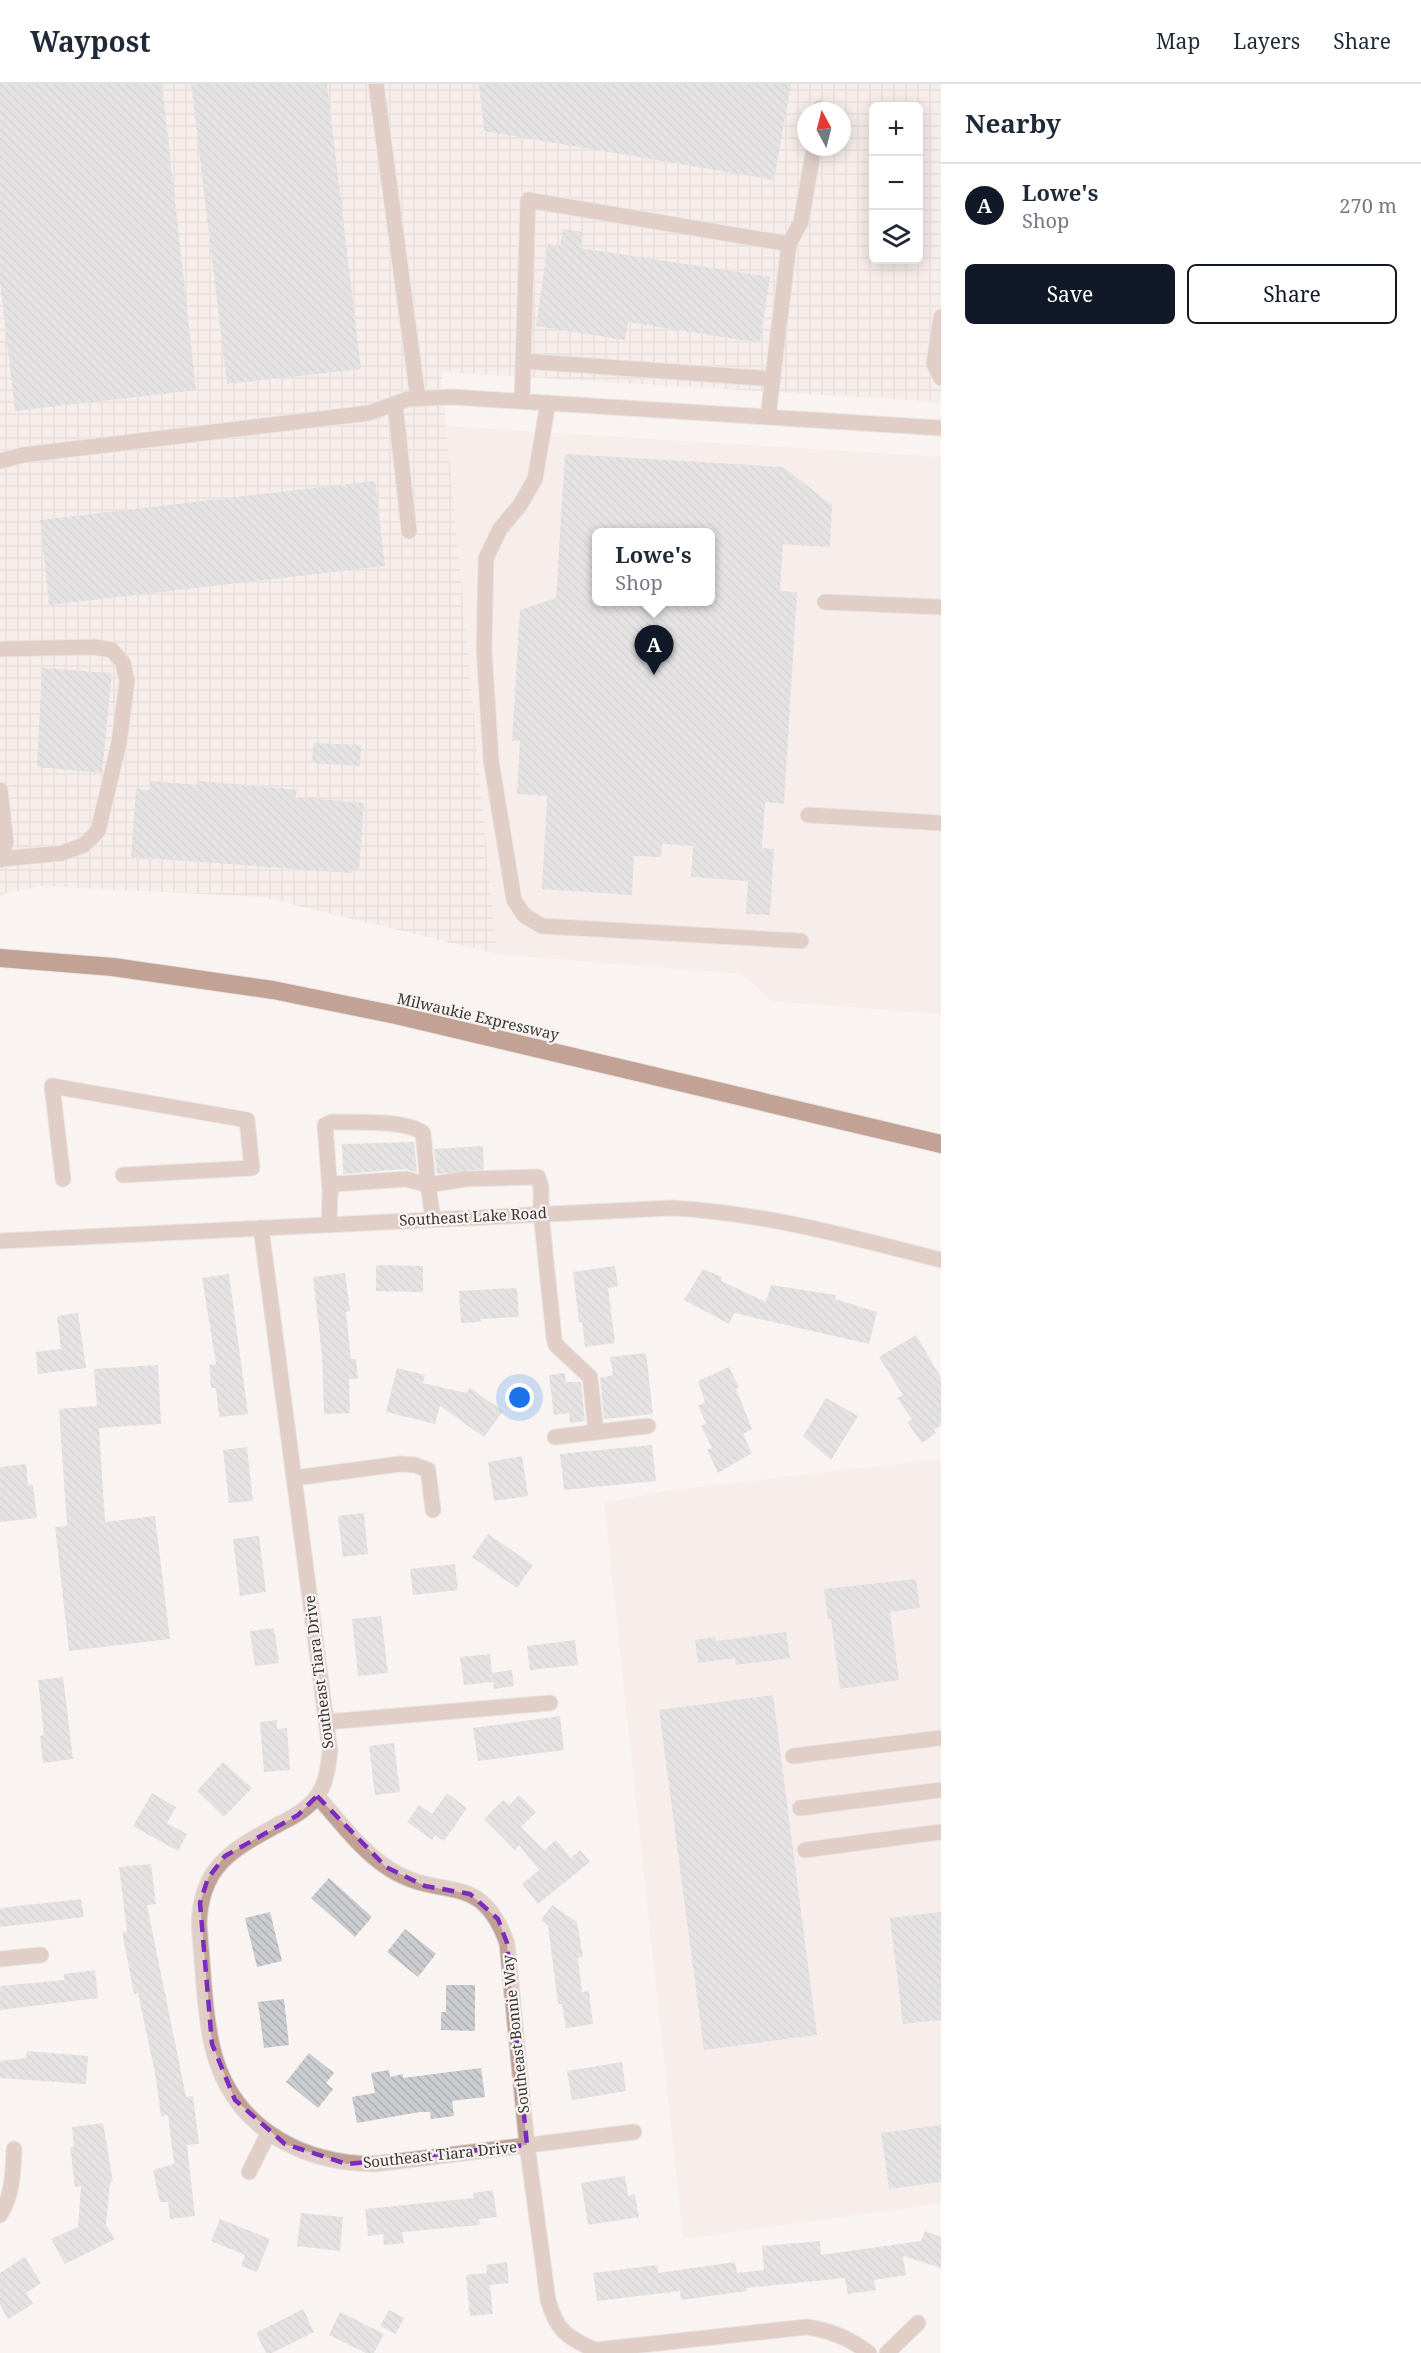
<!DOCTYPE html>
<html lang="en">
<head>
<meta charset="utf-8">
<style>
	body { margin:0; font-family:"Noto Serif",serif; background:#f2f2f3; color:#1f2937 }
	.controls { position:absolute; right:18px; top:18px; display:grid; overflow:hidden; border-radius:9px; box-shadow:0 3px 15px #0003 }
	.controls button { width:54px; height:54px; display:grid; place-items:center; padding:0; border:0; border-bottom:2px solid #e0e1e3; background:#fff; color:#1f2937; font:30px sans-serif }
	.compass { position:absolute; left:797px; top:18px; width:54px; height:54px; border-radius:50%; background:#fff; box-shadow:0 3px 15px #0003; rotate:353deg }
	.you { position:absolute; left:520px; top:1314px; width:21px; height:21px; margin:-15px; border:4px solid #fff; border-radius:50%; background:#1a73e8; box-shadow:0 0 0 9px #1a73e833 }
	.badge { display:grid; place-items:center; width:39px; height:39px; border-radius:50%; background:#111827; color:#fff; font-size:20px; font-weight:700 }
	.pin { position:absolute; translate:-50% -50px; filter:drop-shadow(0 2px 3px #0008) }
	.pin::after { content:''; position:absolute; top:32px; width:21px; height:18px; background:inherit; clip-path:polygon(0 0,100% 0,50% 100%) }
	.popup { position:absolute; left:592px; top:444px; width:123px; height:78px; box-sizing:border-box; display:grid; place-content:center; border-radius:9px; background:#fff; filter:drop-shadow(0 2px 4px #0005); font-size:20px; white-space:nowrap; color:#747a83 }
	.popup b { font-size:22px; color:#1f2937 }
	.popup::after { content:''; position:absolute; left:50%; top:100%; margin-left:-12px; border:12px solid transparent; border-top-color:#fff }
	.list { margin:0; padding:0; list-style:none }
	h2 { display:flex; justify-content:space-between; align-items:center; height:78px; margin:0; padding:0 24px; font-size:26px }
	h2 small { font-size:20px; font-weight:400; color:#747a83 }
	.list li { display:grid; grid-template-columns:39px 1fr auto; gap:18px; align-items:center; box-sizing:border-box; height:84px; padding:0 24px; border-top:2px solid #e0e1e3 }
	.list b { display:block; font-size:22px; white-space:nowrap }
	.list p { margin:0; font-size:20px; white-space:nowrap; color:#747a83 }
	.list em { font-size:20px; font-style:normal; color:#747a83 }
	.actions { display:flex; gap:12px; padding:18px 24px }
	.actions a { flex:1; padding:14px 0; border:2px solid #111827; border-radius:9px; text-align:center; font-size:21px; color:#111827 }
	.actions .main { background:#111827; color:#fff }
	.icon { flex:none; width:33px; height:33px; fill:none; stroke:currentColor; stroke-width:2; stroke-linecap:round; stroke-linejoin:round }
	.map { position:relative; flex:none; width:941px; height:2269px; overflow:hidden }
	header { display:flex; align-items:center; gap:36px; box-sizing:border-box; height:84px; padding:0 30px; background:#fff; border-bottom:2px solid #e0e1e3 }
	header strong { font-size:28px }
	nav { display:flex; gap:33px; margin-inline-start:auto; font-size:21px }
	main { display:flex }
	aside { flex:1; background:#fff }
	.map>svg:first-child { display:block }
	.built { fill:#f4e7e2; fill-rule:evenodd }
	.industrial { fill:url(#industrial-grid); fill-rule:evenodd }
	.building { fill:url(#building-back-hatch); fill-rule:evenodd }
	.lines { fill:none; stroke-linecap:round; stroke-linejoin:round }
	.minor-casing { stroke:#d6d2d0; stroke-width:17 }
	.highway-casing { stroke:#d6d2d0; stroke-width:20 }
	.minor { stroke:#c1a193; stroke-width:15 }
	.highway { stroke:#7d3f24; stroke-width:18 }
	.marked { fill:none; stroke:#7b2cbf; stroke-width:4.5; stroke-dasharray:12 8; stroke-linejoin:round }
	.labels { text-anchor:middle; stroke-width:4.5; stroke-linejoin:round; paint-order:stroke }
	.street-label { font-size:15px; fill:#373534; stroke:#f9f4f2 }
</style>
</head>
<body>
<header>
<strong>Waypost</strong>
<nav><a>Map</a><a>Layers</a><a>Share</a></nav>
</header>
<main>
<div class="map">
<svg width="941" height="2269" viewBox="0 0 941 2269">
	<defs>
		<pattern id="industrial-grid" width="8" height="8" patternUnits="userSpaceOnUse" patternTransform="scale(1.5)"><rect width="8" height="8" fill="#f4e7e2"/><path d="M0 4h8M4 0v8" fill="none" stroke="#d2c7c2"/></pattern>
		<pattern id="building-back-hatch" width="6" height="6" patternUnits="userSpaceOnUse" patternTransform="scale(1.5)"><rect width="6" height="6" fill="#caccd0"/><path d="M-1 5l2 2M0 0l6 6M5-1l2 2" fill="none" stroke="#aeb0b3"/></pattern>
	</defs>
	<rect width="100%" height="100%" fill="#f9f4f2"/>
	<g class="built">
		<path d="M 446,342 L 941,373 L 941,930 L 771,917 L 742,890 L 497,870 ZM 597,448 L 711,448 L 711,518 L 597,518 Z"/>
		<polygon points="941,1375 941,2119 683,2155 604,1419 664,1407"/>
	</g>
	<path class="industrial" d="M 0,0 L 941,0 L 941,318 L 441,288 L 497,870 L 262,813 L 40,802 L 0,811 ZM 874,22 L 918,22 L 918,176 L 874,176 ZM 806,27 L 842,27 L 842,63 L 806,63 Z"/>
	<g class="building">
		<polygon points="0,0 162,0 196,306 15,327 0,198"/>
		<polygon points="191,0 327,0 361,285 227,300"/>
		<polygon points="479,0 791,0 774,96 484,47"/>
		<polygon points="563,145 583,148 580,164 770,193 760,259 628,238 625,256 536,242 548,160 560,162"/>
		<path d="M 565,370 L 783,383 L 832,421 L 830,463 L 783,460 L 780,507 L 797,508 L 784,720 L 765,718 L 762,764 L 774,765 L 770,831 L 746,830 L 748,797 L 691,793 L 693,762 L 662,760 L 661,773 L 634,772 L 632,811 L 542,805 L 547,712 L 517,710 L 520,657 L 512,657 L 520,526 L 556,514 ZM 597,448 L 711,448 L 711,518 L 597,518 Z"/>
		<polygon points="375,397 385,482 49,521 40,436"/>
		<polygon points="42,584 112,589 102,689 37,683"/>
		<polygon points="313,659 361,661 360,682 312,679"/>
		<polygon points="151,697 197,701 197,697 258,702 297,706 296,713 364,719 359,786 352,786 352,789 131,773 136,705 150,706"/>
		<polygon points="414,1058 417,1088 405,1085 343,1090 342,1060"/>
		<polygon points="483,1062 484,1085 437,1090 434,1065"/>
		<polygon points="376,1181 423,1182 423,1208 376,1207"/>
		<polygon points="615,1182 618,1202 608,1204 615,1259 585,1263 582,1238 579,1238 573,1188"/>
		<polygon points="703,1185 722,1193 721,1197 766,1218 771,1201 836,1211 835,1215 877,1228 869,1260 734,1229 729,1240 684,1216"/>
		<polygon points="345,1189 350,1227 346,1228 351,1275 356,1275 358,1295 349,1295 350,1329 324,1330 322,1272 313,1193"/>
		<polygon points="229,1190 248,1330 219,1333 216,1304 211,1304 209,1281 216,1280 202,1194"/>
		<polygon points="517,1204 519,1233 480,1235 481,1238 461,1239 459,1207"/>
		<polygon points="78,1229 86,1284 38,1290 36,1268 61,1265 57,1232"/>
		<polygon points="916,1251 941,1294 941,1341 934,1346 936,1349 922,1359 907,1338 912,1335 897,1314 903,1311 879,1273"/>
		<polygon points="646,1269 653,1330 604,1335 600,1294 613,1291 610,1273"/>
		<polygon points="158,1281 161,1340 99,1344 105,1438 155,1432 170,1555 69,1567 55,1443 67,1442 59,1325 97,1322 94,1285"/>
		<polygon points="729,1283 739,1303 736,1305 752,1345 743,1350 752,1369 718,1389 707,1366 712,1364 701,1342 706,1339 698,1322 705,1318 698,1297"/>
		<polygon points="397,1284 425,1291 423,1299 466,1309 470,1304 503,1327 484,1353 440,1322 435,1340 386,1328"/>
		<polygon points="565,1289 566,1298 581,1298 585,1337 570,1339 569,1329 554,1331 549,1291"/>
		<polygon points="826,1314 858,1332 831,1376 803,1352"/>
		<polygon points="652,1361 656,1397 564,1406 560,1370"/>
		<polygon points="247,1363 253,1417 229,1419 223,1366"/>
		<polygon points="522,1372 528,1412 494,1417 488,1378"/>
		<polygon points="26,1380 28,1401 33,1401 37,1434 0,1438 0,1383"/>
		<polygon points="364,1429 368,1470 343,1473 338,1432"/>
		<polygon points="488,1450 533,1481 517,1504 472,1473"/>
		<polygon points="259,1452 266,1508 240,1512 233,1455"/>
		<polygon points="455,1480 458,1506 413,1511 410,1485"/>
		<polygon points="916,1495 920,1524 890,1528 899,1596 840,1605 831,1535 828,1535 824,1505"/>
		<polygon points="381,1532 388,1589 358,1592 352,1535"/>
		<polygon points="274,1544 279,1579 255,1582 250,1547"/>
		<polygon points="786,1548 790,1574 736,1581 735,1574 698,1579 695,1556 715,1553 716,1557"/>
		<polygon points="575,1556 578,1581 530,1586 527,1562"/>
		<polygon points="490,1570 493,1598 464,1601 460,1573"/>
		<polygon points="512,1586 514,1602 494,1605 492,1589"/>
		<polygon points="63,1593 73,1675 43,1679 40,1652 44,1651 38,1596"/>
		<polygon points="773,1611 817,1951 704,1966 659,1626"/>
		<polygon points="560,1632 564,1666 478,1677 473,1644"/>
		<polygon points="277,1636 277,1645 287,1644 290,1686 264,1688 260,1638"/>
		<polygon points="394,1659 400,1708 375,1711 369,1662"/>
		<polygon points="223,1678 252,1704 224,1733 197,1707"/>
		<polygon points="152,1709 176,1723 167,1739 187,1750 178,1767 133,1742"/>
		<polygon points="447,1709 467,1724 444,1757 435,1751 432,1756 407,1738 419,1721 432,1730"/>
		<polygon points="519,1711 536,1728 521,1743 544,1766 556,1756 571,1774 580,1766 590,1778 538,1820 522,1800 539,1786 519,1761 515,1766 484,1735 503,1716 509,1721"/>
		<polygon points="151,1780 156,1820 147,1821 186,2013 193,2012 199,2060 187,2061 195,2132 170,2135 168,2118 160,2118 153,2086 174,2080 168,2031 161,2032 156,1994 138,1909 134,1910 122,1848 127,1847 119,1783"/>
		<polygon points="329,1794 372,1833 355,1853 311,1814"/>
		<polygon points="81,1815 84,1833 0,1843 0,1824"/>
		<polygon points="552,1821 577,1838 583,1873 578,1874 582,1908 589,1907 593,1940 566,1944 562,1920 558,1920 548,1842 541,1836"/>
		<polygon points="270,1828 282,1877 257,1883 245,1834"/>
		<polygon points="941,1828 941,1936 903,1940 890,1834"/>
		<polygon points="405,1845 436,1870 418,1893 387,1868"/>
		<polygon points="95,1886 98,1914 0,1926 0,1902 64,1896 64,1890"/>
		<polygon points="446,1901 475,1901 475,1947 441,1946 441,1928 446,1928"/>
		<polygon points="284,1915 289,1961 264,1964 258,1918"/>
		<polygon points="27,1967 88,1972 86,2000 0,1994 0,1977 26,1974"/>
		<polygon points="309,1969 334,1989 326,1999 333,2005 318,2024 286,1998"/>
		<polygon points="622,1978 626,2007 572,2016 567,1987"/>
		<polygon points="481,1984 485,2013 452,2017 454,2032 431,2035 430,2028 420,2028 357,2039 352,2013 375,2009 371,1989 389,1986 390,1993 403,1990 403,1994"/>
		<polygon points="103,2039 113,2098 110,2099 106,2141 115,2155 65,2180 51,2155 78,2143 81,2102 75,2103 70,2063 74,2063 72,2043"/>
		<polygon points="941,2041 941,2098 889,2105 881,2049"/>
		<polygon points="625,2092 628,2112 635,2110 639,2133 588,2141 581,2099"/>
		<polygon points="493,2106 497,2133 479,2135 480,2141 402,2148 404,2159 384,2161 383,2150 368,2152 365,2125 474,2114 473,2109"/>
		<polygon points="301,2129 343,2133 340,2167 297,2162"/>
		<polygon points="220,2135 270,2155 257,2188 241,2182 245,2171 211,2157"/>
		<polygon points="925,2147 941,2153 941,2184 903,2172 906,2191 874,2196 876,2206 848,2210 845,2194 746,2204 747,2207 681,2216 680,2207 597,2217 593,2189 657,2181 658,2189 735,2178 737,2189 764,2186 762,2162 820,2157 821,2171 921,2157"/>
		<polygon points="25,2173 41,2199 26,2209 33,2220 8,2235 0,2221 0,2189"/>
		<polygon points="507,2178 509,2199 490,2201 493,2230 470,2232 466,2191 487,2189 486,2181"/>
		<polygon points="303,2225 314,2248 272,2269 266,2269 256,2249"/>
		<polygon points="389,2226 404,2234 396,2250 380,2242"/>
		<polygon points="340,2228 384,2250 374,2269 366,2269 329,2251"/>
	</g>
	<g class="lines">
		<defs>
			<g id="minor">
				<polyline points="376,0 418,315"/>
				<polyline points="819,27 820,24"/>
				<polyline points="789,160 801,138 814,63"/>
				<polyline points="941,233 934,280 941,294"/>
				<polyline points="523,277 773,295"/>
				<polyline points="522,317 528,116 789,160 768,333"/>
				<polyline points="548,319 535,395 520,421 500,445 486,474 484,565 491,676 514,816 524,831 542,842 801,857"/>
				<polyline points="395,320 409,447"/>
				<polyline points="0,377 23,371 369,329 408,315 452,313 941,344"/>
				<polyline points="825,518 941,523"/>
				<polyline points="0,565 94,563 112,566 123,579 127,597 119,659 98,747 84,761 62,769 2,775"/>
				<polyline points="0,706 6,758 0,776"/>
				<polyline points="808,731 941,739"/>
				<polyline points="63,1095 52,1002 247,1036 252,1084 123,1091"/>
				<polyline points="433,1135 428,1101 465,1095 538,1093 541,1103 541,1129 554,1254 556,1261 590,1293 596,1348"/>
				<path d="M 329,1141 L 330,1107 L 335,1100 L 406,1095 L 428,1101 L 423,1049 C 407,1036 354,1038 332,1038 L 325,1041 L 330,1107"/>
				<path d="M 261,1144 L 330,1667 C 328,1683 327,1697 318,1711 C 309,1724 295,1732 281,1739 C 234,1765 201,1780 199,1840 C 203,1879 204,1939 216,1976 C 239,2047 305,2080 376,2080 L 634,2048"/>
				<path d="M 0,1157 L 672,1124 C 765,1129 852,1153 941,1176"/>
				<polyline points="555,1353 648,1342"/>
				<polyline points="294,1394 400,1380 415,1381 428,1386 433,1426"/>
				<polyline points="326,1638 550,1619"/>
				<polyline points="793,1672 941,1654"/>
				<path d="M 317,1712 C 339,1736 360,1766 388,1784 C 441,1819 480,1784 507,1859 L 527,2061 L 548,2216 C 557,2247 566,2253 595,2266"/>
				<polyline points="800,1724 941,1706"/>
				<polyline points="805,1766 941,1748"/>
				<polyline points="0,1875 41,1871"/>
				<polyline points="249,2088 268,2050"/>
				<path d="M 0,2131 C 13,2111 13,2088 14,2065"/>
				<path d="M 595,2266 L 807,2243 C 832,2247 849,2254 869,2269"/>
				<polyline points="887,2269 918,2239"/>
			</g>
			<polyline id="highway" points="0,874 113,883 273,906 396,931 941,1060"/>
		</defs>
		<use href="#minor" class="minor-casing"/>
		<use href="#highway" class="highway-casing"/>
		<use href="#minor" class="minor"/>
		<use href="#highway" class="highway"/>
	</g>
	<path d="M0 0H941V2269H0ZM 317,1712 L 386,1783 L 425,1802 L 470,1810 L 498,1835 L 507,1859 L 527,2061 L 347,2080 L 285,2060 L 235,2016 L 212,1960 L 200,1819 L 208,1794 L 225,1772 L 298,1731 Z" fill="#f9f4f2" fill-opacity=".55" fill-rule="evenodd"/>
	<path class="marked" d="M 317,1712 L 386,1783 L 425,1802 L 470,1810 L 498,1835 L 507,1859 L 527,2061 L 347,2080 L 285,2060 L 235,2016 L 212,1960 L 200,1819 L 208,1794 L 225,1772 L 298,1731 Z"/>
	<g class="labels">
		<g class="street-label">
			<text transform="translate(478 933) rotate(13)" y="5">Milwaukie Expressway</text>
			<text transform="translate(473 1133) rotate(-3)" y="5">Southeast Lake Road</text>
			<text transform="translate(319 1588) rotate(-97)" y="5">Southeast Tiara Drive</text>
			<text transform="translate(516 1950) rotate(-96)" y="5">Southeast Bonnie Way</text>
			<text transform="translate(440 2071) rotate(-6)" y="5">Southeast Tiara Drive</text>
		</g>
	</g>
</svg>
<div class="controls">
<button>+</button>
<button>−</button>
<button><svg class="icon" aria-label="layers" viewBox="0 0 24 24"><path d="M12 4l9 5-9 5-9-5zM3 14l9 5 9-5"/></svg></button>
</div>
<svg class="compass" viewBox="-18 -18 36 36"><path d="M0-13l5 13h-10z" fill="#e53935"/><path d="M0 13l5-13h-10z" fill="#747a83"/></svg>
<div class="you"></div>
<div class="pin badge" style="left:654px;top:591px">A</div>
<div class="popup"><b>Lowe's</b>Shop</div>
</div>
<aside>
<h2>Nearby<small></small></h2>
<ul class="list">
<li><span class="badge">A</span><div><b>Lowe's</b><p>Shop</p></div><em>270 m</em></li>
</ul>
<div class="actions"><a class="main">Save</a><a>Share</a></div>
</aside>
</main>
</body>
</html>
